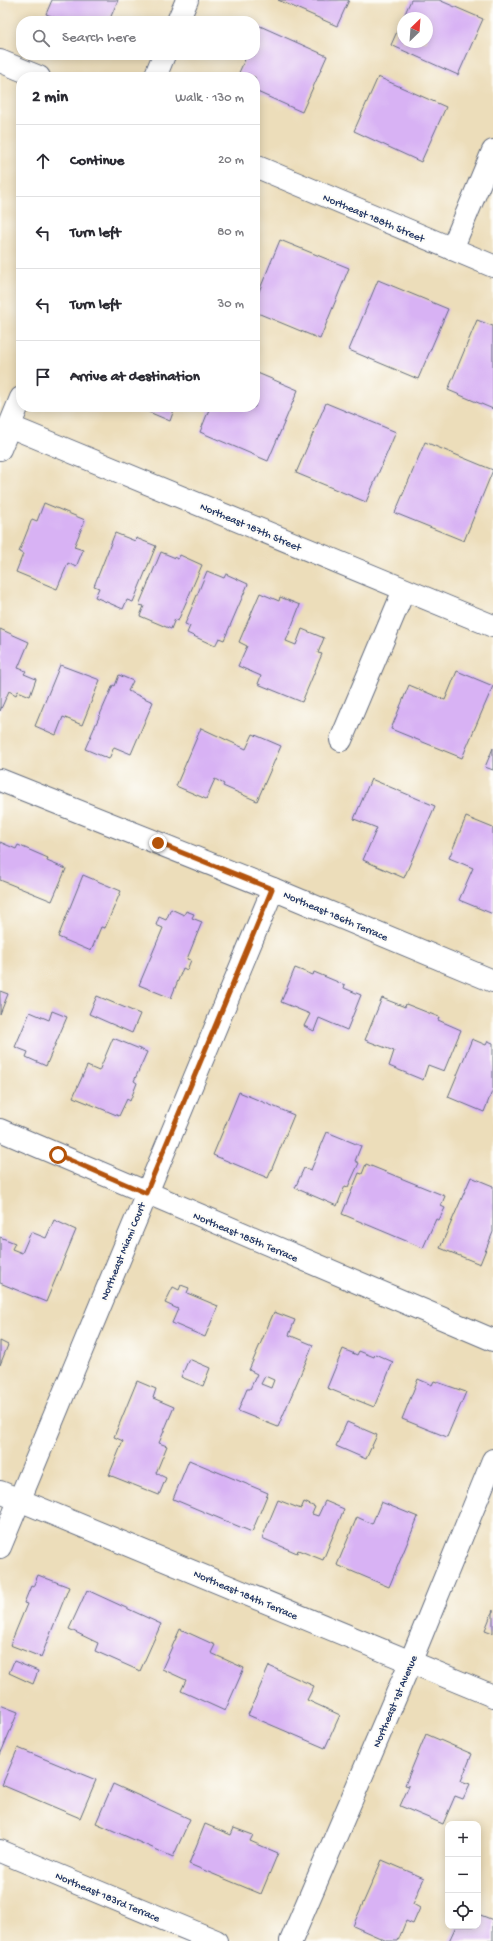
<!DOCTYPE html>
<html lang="en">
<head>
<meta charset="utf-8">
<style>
	body { margin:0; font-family:"Gochi Hand",sans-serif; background:#f7f7f7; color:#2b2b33 }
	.controls { position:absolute; right:12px; bottom:12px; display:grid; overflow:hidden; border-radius:8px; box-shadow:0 2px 10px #0003 }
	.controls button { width:36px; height:36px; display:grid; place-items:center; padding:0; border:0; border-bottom:1px solid #e1e1e2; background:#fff; color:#2b2b33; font:20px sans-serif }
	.compass { position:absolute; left:397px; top:12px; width:36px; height:36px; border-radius:50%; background:#fff; box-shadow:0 2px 10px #0003; rotate:25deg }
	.stop { position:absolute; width:12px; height:12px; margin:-9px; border:3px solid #b45309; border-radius:50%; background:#fff }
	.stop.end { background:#b45309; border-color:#fff; box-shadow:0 1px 4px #0008 }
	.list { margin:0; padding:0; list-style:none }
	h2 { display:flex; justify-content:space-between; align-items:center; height:52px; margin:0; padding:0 16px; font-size:17px }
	h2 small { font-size:13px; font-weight:400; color:#7c7c81 }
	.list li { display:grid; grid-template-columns:26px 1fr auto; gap:12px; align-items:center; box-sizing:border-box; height:72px; padding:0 16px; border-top:1px solid #e1e1e2 }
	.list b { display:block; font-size:15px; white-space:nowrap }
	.list em { font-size:13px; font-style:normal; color:#7c7c81 }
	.icon { flex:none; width:22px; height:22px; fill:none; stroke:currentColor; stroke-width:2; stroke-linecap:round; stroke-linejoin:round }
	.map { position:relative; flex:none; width:493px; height:1941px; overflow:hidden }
	.search { position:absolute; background:#fff; box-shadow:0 2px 10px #0003; left:16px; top:16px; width:244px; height:44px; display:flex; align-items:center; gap:10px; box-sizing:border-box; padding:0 14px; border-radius:16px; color:#7c7c81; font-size:15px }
	.panel { position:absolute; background:#fff; box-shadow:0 2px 10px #0003; left:16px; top:72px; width:244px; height:340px; border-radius:16px }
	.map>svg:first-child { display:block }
	.building { fill:#d8b2f4; fill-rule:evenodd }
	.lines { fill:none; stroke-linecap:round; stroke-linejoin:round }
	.minor-casing { stroke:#646c7e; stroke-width:24 }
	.minor { stroke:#fff; stroke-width:22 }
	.route { stroke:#b45309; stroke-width:5 }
	.labels { text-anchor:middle; stroke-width:4; stroke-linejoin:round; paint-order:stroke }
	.street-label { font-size:11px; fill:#1b2f5e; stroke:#fdfcf7 }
</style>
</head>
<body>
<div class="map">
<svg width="493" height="1941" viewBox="0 0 493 1941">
	<rect width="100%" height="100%" fill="#fdfcf7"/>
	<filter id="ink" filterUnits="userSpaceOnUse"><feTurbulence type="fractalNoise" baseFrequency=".025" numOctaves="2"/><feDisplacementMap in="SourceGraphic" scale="8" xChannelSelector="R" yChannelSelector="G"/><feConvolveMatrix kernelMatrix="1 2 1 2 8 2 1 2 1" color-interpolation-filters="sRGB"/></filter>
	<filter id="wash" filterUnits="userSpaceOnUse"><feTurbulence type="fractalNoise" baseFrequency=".012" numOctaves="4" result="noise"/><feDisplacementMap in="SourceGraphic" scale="16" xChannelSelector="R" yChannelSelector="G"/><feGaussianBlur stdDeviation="0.9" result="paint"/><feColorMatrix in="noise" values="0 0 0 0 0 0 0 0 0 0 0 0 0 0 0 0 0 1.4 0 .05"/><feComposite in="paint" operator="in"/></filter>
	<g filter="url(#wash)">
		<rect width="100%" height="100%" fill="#ecddba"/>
		<g id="blocks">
			<g class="building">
				<polygon points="52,0 118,0 109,21 63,21 46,14"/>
				<polygon points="278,0 349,0 337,26"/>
				<polygon points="411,0 439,0 483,19 458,75 391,45 403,18 403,42 427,42 427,18 403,18"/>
				<polygon points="260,26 327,56 302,112 255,91 255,77 237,77 247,55 255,55 255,36"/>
				<polygon points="378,77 446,107 421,162 354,131"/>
				<polygon points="280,240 349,268 320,339 255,312 255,301"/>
				<polygon points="378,280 448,309 418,379 349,350"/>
				<polygon points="477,320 493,326 493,409 448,390"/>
				<polygon points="255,372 298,390 268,461 200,432 210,407 255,407"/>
				<polygon points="326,403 396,432 366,502 296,473"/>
				<polygon points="137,407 175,407 170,421"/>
				<polygon points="425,442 493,470 464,541 395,513"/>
				<polygon points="44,503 85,520 74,547 83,550 76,567 68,563 57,589 16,572 23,554 19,552 32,519 37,521"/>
				<polygon points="115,533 135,541 136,538 156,546 133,602 127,600 123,609 95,597 99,588 94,586"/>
				<polygon points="161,552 178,559 180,555 202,565 178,621 175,619 171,629 140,616 144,606 139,605"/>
				<polygon points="207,571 224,578 226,574 248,584 224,640 219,638 215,646 187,633 190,626 185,624"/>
				<polygon points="260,593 279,601 280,597 300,605 286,641 296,645 302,629 324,638 318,653 322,654 302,702 258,684 261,676 238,666 247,646 239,642"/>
				<polygon points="0,629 29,642 18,668 26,671 24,674 36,679 30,696 18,691 16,695 9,691 0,711"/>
				<polygon points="60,665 100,680 82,725 63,717 56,735 35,726"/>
				<polygon points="457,671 493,686 462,758 391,729 409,685 445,700"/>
				<polygon points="119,675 133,681 128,691 153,702 131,754 114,747 109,759 85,749 113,685 115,686"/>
				<polygon points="201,728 246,749 253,734 281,746 257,801 223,786 224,784 215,779 206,799 176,786"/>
				<polygon points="493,748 493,770 485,767"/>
				<polygon points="371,779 435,806 404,878 363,860 377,828 354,819"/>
				<polygon points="466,817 493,828 493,914 459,900 473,868 449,858"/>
				<polygon points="0,842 16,849 18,845 48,858 47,861 66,869 52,901 0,880"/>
				<polygon points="83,875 121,891 105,928 101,927 91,951 58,937"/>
				<polygon points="171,909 184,915 186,911 194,914 192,918 202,922 187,959 191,960 187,970 183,968 171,998 139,985 163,928 156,925 159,917 166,920"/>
				<polygon points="295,968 313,975 314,972 345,985 344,988 361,995 347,1030 319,1018 314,1031 304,1026 310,1014 281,1002"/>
				<polygon points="0,991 8,994 0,1014"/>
				<polygon points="97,996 140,1014 132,1033 89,1014"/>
				<polygon points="382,998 405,1007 406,1004 439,1017 438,1020 461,1030 444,1071 428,1065 423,1080 389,1066 394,1051 365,1040"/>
				<polygon points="52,1011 67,1017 46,1066 26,1057 28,1052 15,1047 30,1012 49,1020"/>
				<polygon points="113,1038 147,1052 134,1081 137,1083 130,1101 127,1099 119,1116 73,1097 87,1066 99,1071"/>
				<polygon points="472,1039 486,1045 488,1041 493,1043 493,1089 484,1112 448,1097"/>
				<polygon points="239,1092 294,1115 268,1178 213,1155"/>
				<polygon points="327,1132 361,1146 355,1161 359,1163 348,1187 345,1186 337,1206 295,1188 304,1168 311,1170"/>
				<polygon points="366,1164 445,1196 441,1206 445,1208 439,1220 436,1219 423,1248 342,1214 359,1173 362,1174"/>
				<polygon points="471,1177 493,1186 493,1232 480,1264 440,1248"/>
				<polygon points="54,1220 76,1230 46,1302 0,1283 0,1237 15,1243 12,1249 22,1253 31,1232 46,1238"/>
				<polygon points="181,1285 189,1288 187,1293 218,1306 205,1337 172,1323 178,1309 165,1303 173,1287 179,1290"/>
				<path d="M 274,1312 L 295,1320 L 289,1335 L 313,1345 L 278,1427 L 238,1411 L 247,1389 L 250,1389 L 257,1374 L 249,1370 ZM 265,1376 L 274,1380 L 271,1388 L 261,1384 Z"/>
				<polygon points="0,1341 8,1345 0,1365"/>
				<polygon points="343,1349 357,1355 359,1351 374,1357 375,1354 393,1362 374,1407 327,1388"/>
				<polygon points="189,1359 210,1368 203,1386 181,1377"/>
				<polygon points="418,1379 432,1385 434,1381 466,1392 447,1437 402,1419"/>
				<polygon points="137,1381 156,1389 153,1398 174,1407 159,1443 167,1446 156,1473 166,1478 159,1495 109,1475 123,1441 114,1437"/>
				<polygon points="347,1422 377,1435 366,1459 336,1446"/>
				<polygon points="189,1460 268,1493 252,1532 173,1499"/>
				<polygon points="278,1500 301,1509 304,1502 315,1507 312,1514 318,1516 325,1501 344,1509 323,1560 298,1550 297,1553 262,1538"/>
				<polygon points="381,1502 418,1517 389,1587 337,1565 357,1517 372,1524"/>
				<polygon points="38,1575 69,1587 41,1657 10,1645 27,1604 24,1603 31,1586 33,1587"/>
				<polygon points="87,1590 161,1624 140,1671 95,1651 98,1643 69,1629"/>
				<polygon points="493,1610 493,1633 485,1630"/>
				<polygon points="180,1629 215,1645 211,1653 244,1668 225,1711 181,1691 186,1680 162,1669"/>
				<polygon points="14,1661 38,1671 33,1684 9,1673"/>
				<polygon points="269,1666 314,1686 307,1700 340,1715 325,1748 248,1715"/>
				<polygon points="0,1705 18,1712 0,1755"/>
				<polygon points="426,1734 472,1754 461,1781 470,1784 463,1799 455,1796 443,1824 400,1806 409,1786 405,1785"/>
				<polygon points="18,1748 96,1780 80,1818 2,1785"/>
				<polygon points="113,1784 190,1819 173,1857 96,1823"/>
				<polygon points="205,1824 231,1835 234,1828 253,1835 250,1841 278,1853 261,1894 189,1864"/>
				<polygon points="382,1860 424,1878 413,1904 420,1908 413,1924 406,1921 398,1941 387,1941 353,1926"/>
				<polygon points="478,1914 493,1920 493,1941 449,1941 456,1926 478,1926"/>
			</g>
		</g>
	</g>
	<g filter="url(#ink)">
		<use href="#blocks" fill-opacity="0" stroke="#646c7e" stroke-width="1"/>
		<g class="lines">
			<defs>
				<g id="minor">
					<polyline points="178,21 187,0"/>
					<polyline points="0,61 39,77"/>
					<polyline points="155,77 164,55"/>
					<polyline points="255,166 493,266"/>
					<polyline points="452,249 493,151"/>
					<polyline points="9,426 493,626"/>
					<polyline points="0,449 21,398"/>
					<polyline points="341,740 404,590"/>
					<polyline points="0,780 273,889 493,981"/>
					<polyline points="0,1130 493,1340"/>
					<polyline points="0,1492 493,1696"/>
					<polyline points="0,1547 273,889"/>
					<polyline points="0,1851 216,1941"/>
					<polyline points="291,1941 410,1663 493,1460"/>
				</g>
			</defs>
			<use href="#minor" class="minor-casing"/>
			<use href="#minor" class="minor"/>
		</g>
	</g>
	<g class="lines" filter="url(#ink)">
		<polyline class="route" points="58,1155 146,1193 272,889 158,843"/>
	</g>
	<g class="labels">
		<g class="street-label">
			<text transform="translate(374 217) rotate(23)" y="4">Northeast 188th Street</text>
			<text transform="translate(251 526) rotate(23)" y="4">Northeast 187th Street</text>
			<text transform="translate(336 915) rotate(23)" y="4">Northeast 186th Terrace</text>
			<text transform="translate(246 1236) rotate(23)" y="4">Northeast 185th Terrace</text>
			<text transform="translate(122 1251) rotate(-68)" y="4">Northeast Miami Court</text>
			<text transform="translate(246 1594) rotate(23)" y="4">Northeast 184th Terrace</text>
			<text transform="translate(394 1701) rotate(-67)" y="4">Northeast 1st Avenue</text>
			<text transform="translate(108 1896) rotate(23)" y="4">Northeast 183rd Terrace</text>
		</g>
	</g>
</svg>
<div class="controls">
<button>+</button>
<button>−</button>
<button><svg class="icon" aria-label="locate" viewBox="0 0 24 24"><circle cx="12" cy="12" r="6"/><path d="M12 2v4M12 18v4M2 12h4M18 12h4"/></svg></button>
</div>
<svg class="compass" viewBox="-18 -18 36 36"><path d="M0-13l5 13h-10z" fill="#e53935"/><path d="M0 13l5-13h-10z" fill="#7c7c81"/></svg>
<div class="stop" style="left:58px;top:1155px"></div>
<div class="stop end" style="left:158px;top:843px"></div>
<div class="search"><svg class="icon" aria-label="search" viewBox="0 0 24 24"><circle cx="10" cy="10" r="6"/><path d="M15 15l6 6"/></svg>Search here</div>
<section class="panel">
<h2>2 min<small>Walk · 130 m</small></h2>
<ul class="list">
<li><svg class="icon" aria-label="ahead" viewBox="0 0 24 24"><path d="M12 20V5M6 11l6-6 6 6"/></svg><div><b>Continue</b></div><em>20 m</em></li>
<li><svg class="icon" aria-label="left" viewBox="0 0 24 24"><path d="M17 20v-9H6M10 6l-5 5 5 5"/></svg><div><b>Turn left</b></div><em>80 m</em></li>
<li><svg class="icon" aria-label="left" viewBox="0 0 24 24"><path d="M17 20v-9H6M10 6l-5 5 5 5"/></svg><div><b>Turn left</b></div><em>30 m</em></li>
<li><svg class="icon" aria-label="arrive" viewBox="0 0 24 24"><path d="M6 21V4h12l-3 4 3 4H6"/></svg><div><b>Arrive at destination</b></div></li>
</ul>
</section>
</div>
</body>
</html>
